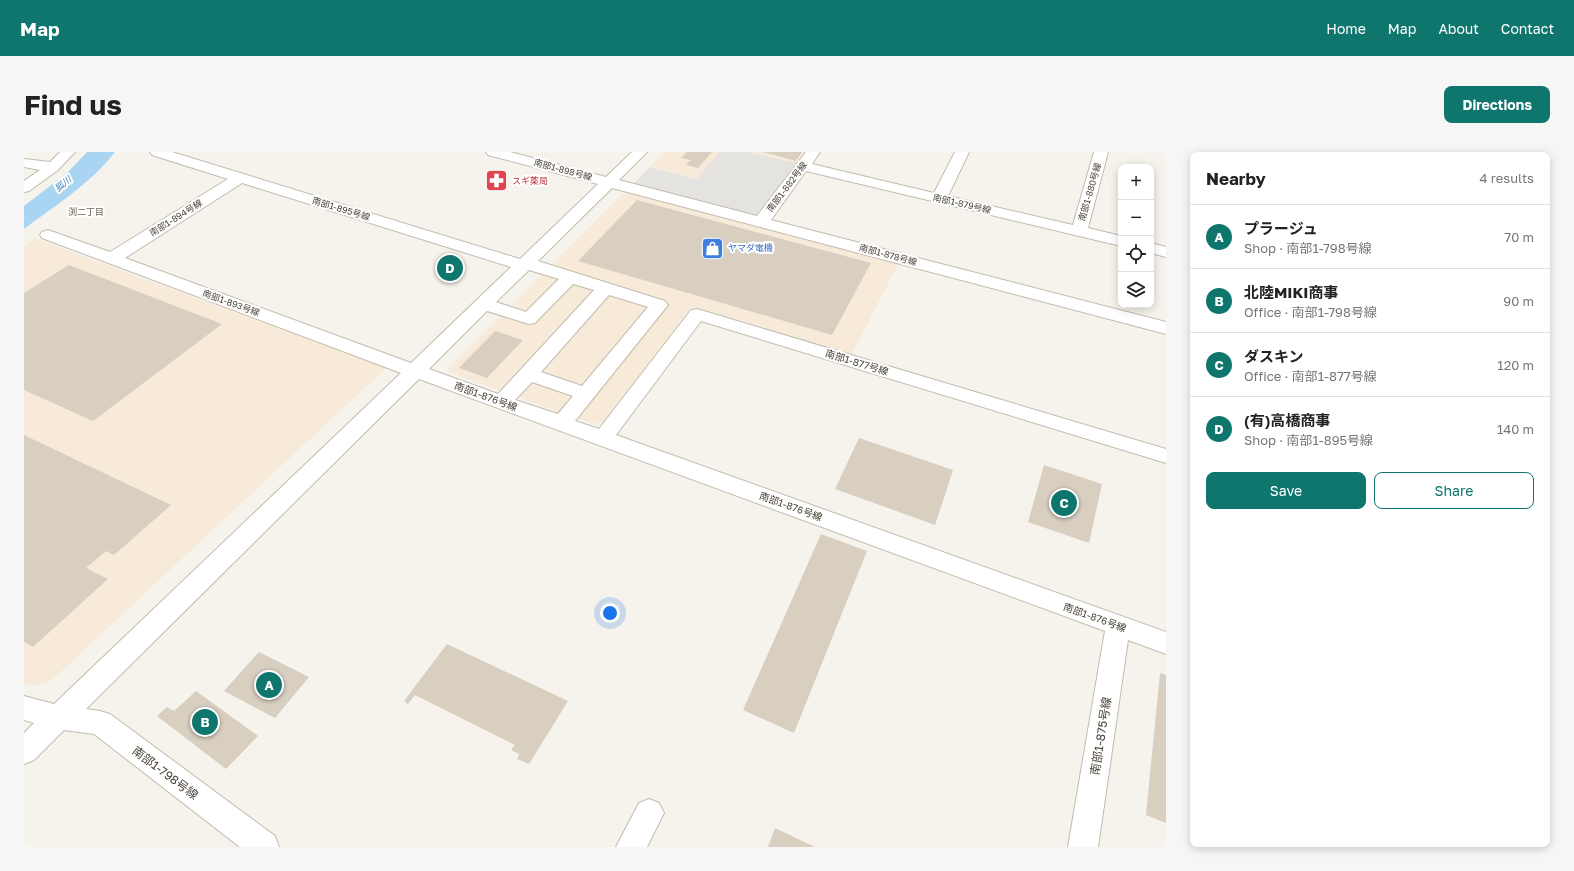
<!DOCTYPE html>
<html lang="en">
<head>
<meta charset="utf-8">
<style>
	body { margin:0; font-family:"Golos Text","Noto Sans JP",sans-serif; background:#f6f6f6; color:#222 }
	.controls { position:absolute; right:12px; top:12px; display:grid; overflow:hidden; border-radius:8px; box-shadow:0 2px 10px #0003 }
	.controls button { width:36px; height:36px; display:grid; place-items:center; padding:0; border:0; border-bottom:1px solid #e0e0e0; background:#fff; color:#222; font:20px sans-serif }
	.you { position:absolute; left:586px; top:461px; width:14px; height:14px; margin:-10px; border:3px solid #fff; border-radius:50%; background:#1a73e8; box-shadow:0 0 0 6px #1a73e833 }
	.badge { display:grid; place-items:center; width:26px; height:26px; border-radius:50%; background:#0f766e; color:#fff; font-size:13px; font-weight:700 }
	.pin { position:absolute; translate:-50% -50%; border:2px solid #fff; box-shadow:0 1px 4px #0006 }
	.list { margin:0; padding:0; list-style:none }
	h2 { display:flex; justify-content:space-between; align-items:center; height:52px; margin:0; padding:0 16px; font-size:17px }
	h2 small { font-size:13px; font-weight:400; color:#767676 }
	.list li { display:grid; grid-template-columns:26px 1fr auto; gap:12px; align-items:center; box-sizing:border-box; height:64px; padding:0 16px; border-top:1px solid #e0e0e0 }
	.list b { display:block; font-size:15px; white-space:nowrap }
	.list p { margin:0; font-size:13px; white-space:nowrap; color:#767676 }
	.list em { font-size:13px; font-style:normal; color:#767676 }
	.actions { display:flex; gap:8px; padding:12px 16px }
	.actions a { flex:1; padding:9px 0; border:1px solid #0f766e; border-radius:8px; text-align:center; font-size:14px; color:#0f766e }
	.actions .main { background:#0f766e; color:#fff }
	.icon { flex:none; width:22px; height:22px; fill:none; stroke:currentColor; stroke-width:2; stroke-linecap:round; stroke-linejoin:round }
	.map { position:relative; flex:none; width:1142px; height:695px; overflow:hidden; border-radius:8px }
	header { display:flex; align-items:center; gap:24px; box-sizing:border-box; height:56px; padding:0 20px; background:#0f766e; color:#fff }
	header strong { font-size:19px }
	nav { display:flex; gap:22px; margin-inline-start:auto; font-size:14px }
	.intro { display:flex; align-items:center; justify-content:space-between; box-sizing:border-box; height:96px; padding:0 24px }
	h1 { margin:0; font-size:28px }
	.button { padding:10px 18px; border-radius:8px; background:#0f766e; color:#fff; font-size:14px; font-weight:700 }
	main { display:flex; gap:24px; padding:0 24px }
	aside { flex:1; background:#fff; border-radius:8px; box-shadow:0 2px 10px #0003 }
	.map>svg:first-child { display:block }
	.commercial { fill:#f7ead8 }
	.parking { fill:#e5e3e0 }
	.water { fill:#a9d4f2 }
	.building { fill:#d8cfc1 }
	.lines { fill:none; stroke-linecap:round; stroke-linejoin:round }
	.minor-casing { stroke:#c2bbae; stroke-width:2 }
	.minor { fill:#fff; fill-rule:evenodd }
	.labels { text-anchor:middle; stroke-width:4; stroke-linejoin:round; paint-order:stroke }
	.far-street-label { font-size:9px; fill:#4b4439; stroke:#fff }
	.far-health-label { font-size:9px; fill:#be3a42; stroke:#fff; text-anchor:start }
	.far-water-label { font-size:9px; font-style:italic; fill:#2e7ab2; stroke:#fff }
	.far-neighbourhood-label { font-size:9px; fill:#6e6250; stroke:#fff }
	.far-shop-label { font-size:9px; fill:#366cbe; stroke:#fff; text-anchor:start }
	.street-label { font-size:10px; fill:#4b4439; stroke:#fff }
	.near-street-label { font-size:12px; fill:#4b4439; stroke:#fff }
</style>
</head>
<body>
<header>
<strong>Map</strong>
<nav><a>Home</a><a>Map</a><a>About</a><a>Contact</a></nav>
</header>
<div class="intro"><h1>Find us</h1><a class="button">Directions</a></div>
<main>
<div class="map">
<svg width="1142" height="695" viewBox="0 0 1142 695">
	<rect width="100%" height="100%" fill="#f6f3ec"/>
	<g class="commercial">
		<polygon points="641,0 696,0 672,27 626,15"/>
		<polygon points="723,0 780,0 772,11"/>
		<polygon points="605,41 874,112 828,202 668,154 580,269 569,272 427,221 424,217 597,43"/>
		<polygon points="10,86 362,216 27,529 10,534 0,531 0,96"/>
	</g>
	<polygon class="parking" points="696,0 723,0 772,11 732,64 613,32 611,30 626,15 672,27"/>
	<path class="water" d="M 63,0 L 91,0 C 66,32 32,53 0,77 L 0,54 L 43,21 Z"/>
	<g class="building">
		<polygon points="663,0 688,0 674,16 662,13 667,8 657,6"/>
		<polygon points="739,0 778,0 772,9"/>
		<polygon points="613,48 847,111 808,183 554,109"/>
		<polygon points="45,113 198,172 69,269 0,238 0,141"/>
		<polygon points="471,179 499,188 463,226 435,216"/>
		<polygon points="0,283 147,353 90,403 82,399 62,416 84,427 9,495 0,490"/>
		<polygon points="835,286 929,318 911,373 811,337"/>
		<polygon points="1020,313 1078,332 1065,391 1004,370"/>
		<polygon points="797,382 843,399 770,581 719,558"/>
		<polygon points="423,492 544,549 505,612 493,607 495,602 487,598 491,593 391,543 384,552 380,549"/>
		<polygon points="235,500 285,525 251,566 200,539"/>
		<polygon points="1136,521 1142,523 1142,671 1122,663"/>
		<polygon points="172,539 234,584 202,617 133,564 143,555 150,559"/>
		<polygon points="751,676 791,695 744,695"/>
	</g>
	<g class="lines">
		<defs>
			<g id="minor">
				<polygon points="36,0 51,0 34,18 5,39 0,40 0,29 16,18 0,15 0,7 26,10"/>
				<path d="M 126,0 L 148,0 L 496,107 L 574,32 L 464,3 L 462,0 L 486,0 L 582,25 L 608,0 L 623,0 L 595,28 L 733,64 L 782,0 L 796,0 L 788,12 L 910,41 L 931,0 L 945,0 L 924,44 L 1049,73 L 1070,0 L 1084,0 L 1064,76 L 1097,84 L 1097,94 L 782,19 L 747,68 L 1142,170 L 1142,182 L 588,36 L 514,109 L 641,149 L 644,153 L 551,269 L 575,277 L 667,158 L 673,157 L 1142,297 L 1142,311 L 677,169 L 592,283 L 1142,480 L 1142,502 L 1104,488 L 1074,695 L 1044,695 L 1081,479 L 395,227 L 62,557 L 76,559 L 86,562 L 251,684 L 255,695 L 216,695 L 70,582 L 40,578 L 10,608 L 0,612 L 0,581 L 10,571 L 0,568 L 0,544 L 30,552 L 377,221 L 18,86 L 16,83 L 18,80 L 24,78 L 86,100 L 204,27 L 128,3 ZM 218,31 L 487,115 L 387,211 L 101,106 ZM 505,118 L 535,127 L 502,160 L 472,150 ZM 549,132 L 570,138 L 474,242 L 405,217 L 463,159 L 505,172 L 511,171 ZM 585,143 L 624,155 L 558,234 L 517,220 ZM 508,230 L 549,244 L 534,262 L 491,248 Z"/>
				<polygon points="1127,91 1142,95 1142,105 1127,101"/>
				<polygon points="625,647 635,651 640,661 623,695 592,695 615,651"/>
			</g>
		</defs>
		<use href="#minor" class="minor-casing"/>
		<use href="#minor" class="minor"/>
	</g>
	<defs>
		<symbol id="pharmacy-square" viewBox="-11 -11 22 22"><rect x="-9" y="-9" width="18" height="18" rx="4" fill="#e0444e" stroke="#fff"/><path d="M-2-6h4v4h4v4h-4v4h-4v-4h-4v-4h4Z" fill="#fff"/></symbol>
		<symbol id="shop-square" viewBox="-11 -11 22 22"><rect x="-9" y="-9" width="18" height="18" rx="4" fill="#3f7fe0" stroke="#fff"/><path d="M-5-2.5h2.3a2.7 3.5 0 0 1 5.4 0H5L5.5 6h-11ZM-1.5-2.5h3a1.5 2.3 0 0 0-3 0Z" fill="#fff"/></symbol>
	</defs>
	<g fill-rule="evenodd">
		<use href="#pharmacy-square" x="460" y="16" width="25" height="25"/>
		<use href="#shop-square" x="676" y="84" width="25" height="25"/>
	</g>
	<g class="labels">
		<g class="far-street-label">
			<text transform="translate(539 18) rotate(15)" y="3">南部1-898号線</text>
			<text transform="translate(763 35) rotate(-53)" y="3">南部1-882号線</text>
			<text transform="translate(1066 40) rotate(-74)" y="3">南部1-880号線</text>
			<text transform="translate(938 52) rotate(13)" y="3">南部1-879号線</text>
			<text transform="translate(317 57) rotate(17)" y="3">南部1-895号線</text>
			<text transform="translate(152 66) rotate(-32)" y="3">南部1-894号線</text>
			<text transform="translate(864 103) rotate(15)" y="3">南部1-878号線</text>
			<text transform="translate(207 151) rotate(20)" y="3">南部1-893号線</text>
		</g>
		<g class="far-health-label">
			<text x="488" y="32">スギ薬局</text>
		</g>
		<g class="far-water-label">
			<text transform="translate(39 32) rotate(-39)" y="3">狐川</text>
		</g>
		<g class="far-neighbourhood-label">
			<text x="62" y="63">渕二丁目</text>
		</g>
		<g class="far-shop-label">
			<text x="704" y="99">ヤマダ電機</text>
		</g>
		<g class="street-label">
			<text transform="translate(833 210) rotate(17)" y="4">南部1-877号線</text>
			<text transform="translate(462 244) rotate(20)" y="4">南部1-876号線</text>
			<text transform="translate(767 354) rotate(20)" y="4">南部1-876号線</text>
			<text transform="translate(1071 465) rotate(20)" y="4">南部1-876号線</text>
		</g>
		<g class="near-street-label">
			<text transform="translate(1077 584) rotate(-81)" y="4">南部1-875号線</text>
			<text transform="translate(141 621) rotate(37)" y="4">南部1-798号線</text>
		</g>
	</g>
</svg>
<div class="controls">
<button>+</button>
<button>−</button>
<button><svg class="icon" aria-label="locate" viewBox="0 0 24 24"><circle cx="12" cy="12" r="6"/><path d="M12 2v4M12 18v4M2 12h4M18 12h4"/></svg></button>
<button><svg class="icon" aria-label="layers" viewBox="0 0 24 24"><path d="M12 4l9 5-9 5-9-5zM3 14l9 5 9-5"/></svg></button>
</div>
<div class="you"></div>
<div class="pin badge" style="left:245px;top:533px">A</div>
<div class="pin badge" style="left:181px;top:570px">B</div>
<div class="pin badge" style="left:1040px;top:351px">C</div>
<div class="pin badge" style="left:426px;top:116px">D</div>
</div>
<aside>
<h2>Nearby<small>4 results</small></h2>
<ul class="list">
<li><span class="badge">A</span><div><b>プラージュ</b><p>Shop · 南部1-798号線</p></div><em>70 m</em></li>
<li><span class="badge">B</span><div><b>北陸MIKI商事</b><p>Office · 南部1-798号線</p></div><em>90 m</em></li>
<li><span class="badge">C</span><div><b>ダスキン</b><p>Office · 南部1-877号線</p></div><em>120 m</em></li>
<li><span class="badge">D</span><div><b>(有)高橋商事</b><p>Shop · 南部1-895号線</p></div><em>140 m</em></li>
</ul>
<div class="actions"><a class="main">Save</a><a>Share</a></div>
</aside>
</main>
</body>
</html>
